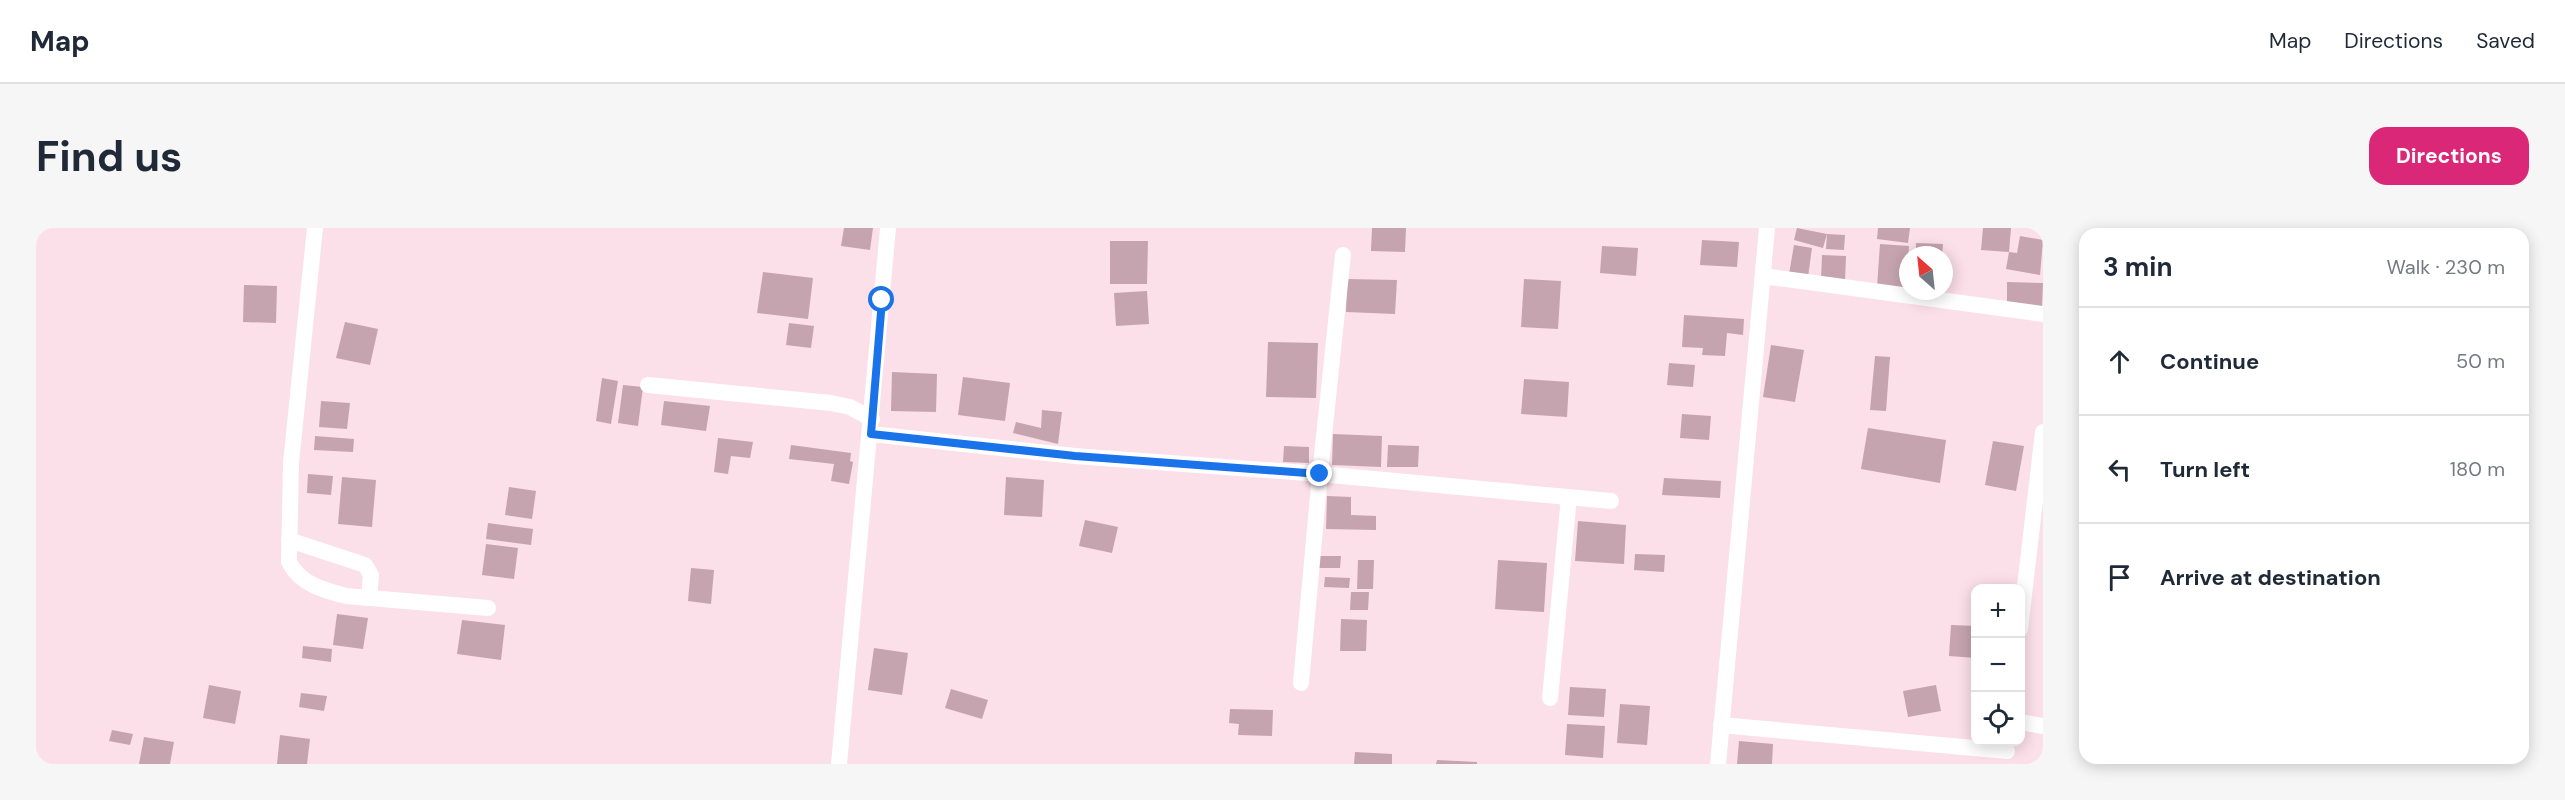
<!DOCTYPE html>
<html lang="en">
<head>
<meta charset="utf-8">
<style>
	body { margin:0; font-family:"DM Sans",sans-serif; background:#f6f6f7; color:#1f2937 }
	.controls { position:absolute; right:18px; bottom:18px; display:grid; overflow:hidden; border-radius:12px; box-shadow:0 3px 15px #0003 }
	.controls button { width:54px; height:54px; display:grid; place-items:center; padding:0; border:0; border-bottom:2px solid #e0e1e3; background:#fff; color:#1f2937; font:30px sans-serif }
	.compass { position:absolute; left:1863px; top:18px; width:54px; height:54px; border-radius:50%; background:#fff; box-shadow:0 3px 15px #0003; rotate:333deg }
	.stop { position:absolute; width:18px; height:18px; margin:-14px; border:4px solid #1a73e8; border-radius:50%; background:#fff }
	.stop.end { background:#1a73e8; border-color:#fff; box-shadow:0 2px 6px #0008 }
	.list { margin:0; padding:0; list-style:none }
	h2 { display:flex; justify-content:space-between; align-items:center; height:78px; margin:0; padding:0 24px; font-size:26px }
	h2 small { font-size:20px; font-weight:400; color:#747a83 }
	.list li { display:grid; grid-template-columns:39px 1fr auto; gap:18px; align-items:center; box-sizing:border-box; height:108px; padding:0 24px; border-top:2px solid #e0e1e3 }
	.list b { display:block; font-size:22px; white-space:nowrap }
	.list em { font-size:20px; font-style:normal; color:#747a83 }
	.icon { flex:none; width:33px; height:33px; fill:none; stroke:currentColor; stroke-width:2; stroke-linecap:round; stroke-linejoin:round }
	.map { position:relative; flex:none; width:2007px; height:536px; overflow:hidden; border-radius:18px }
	header { display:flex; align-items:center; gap:36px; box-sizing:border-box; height:84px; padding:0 30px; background:#fff; border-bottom:2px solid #e0e1e3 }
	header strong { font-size:28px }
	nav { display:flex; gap:33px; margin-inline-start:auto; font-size:21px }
	.intro { display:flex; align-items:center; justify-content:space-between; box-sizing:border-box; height:144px; padding:0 36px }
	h1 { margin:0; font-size:42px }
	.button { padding:15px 27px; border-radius:18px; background:#db2777; color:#fff; font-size:21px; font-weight:700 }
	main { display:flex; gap:36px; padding:0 36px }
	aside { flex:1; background:#fff; border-radius:18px; box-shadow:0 3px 15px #0003 }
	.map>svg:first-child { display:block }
	.building { fill:#c5a4b0 }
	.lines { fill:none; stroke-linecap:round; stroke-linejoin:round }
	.street { stroke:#fff; stroke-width:16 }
	.route { stroke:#1a73e8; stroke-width:8 }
</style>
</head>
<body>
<header>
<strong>Map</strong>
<nav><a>Map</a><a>Directions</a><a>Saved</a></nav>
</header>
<div class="intro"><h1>Find us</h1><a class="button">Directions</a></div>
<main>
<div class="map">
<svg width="2007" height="536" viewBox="0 0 2007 536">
	<rect width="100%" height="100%" fill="#fbdfe9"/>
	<g class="building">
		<polygon points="808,0 837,0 834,22 805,18"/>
		<polygon points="1336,0 1370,0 1369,24 1335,23"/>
		<polygon points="1761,0 1791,6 1787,20 1758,12"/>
		<polygon points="1842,0 1874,0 1872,15 1841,11"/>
		<polygon points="1947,0 1975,0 1973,24 1945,22"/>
		<polygon points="1791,6 1809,7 1808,22 1790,21"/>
		<polygon points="1984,8 2007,12 2004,47 1970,41 1973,24 1981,25"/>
		<polygon points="1666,12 1703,14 1701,39 1664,37"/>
		<polygon points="1074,13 1112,13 1111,56 1074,56"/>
		<polygon points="1880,15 1907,16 1906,27 1880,27"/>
		<polygon points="1844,16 1873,18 1870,60 1841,59"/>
		<polygon points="1758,17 1776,20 1772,49 1753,46"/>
		<polygon points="1566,18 1602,20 1600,48 1564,45"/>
		<polygon points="1786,27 1810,28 1809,53 1785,52"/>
		<polygon points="727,44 777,50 772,91 721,85"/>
		<polygon points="1311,51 1361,52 1359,86 1310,84"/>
		<polygon points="1488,51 1525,53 1522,101 1485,99"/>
		<polygon points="1971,54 2007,55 2006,78 1971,77"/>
		<polygon points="208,57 241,58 240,95 207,94"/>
		<polygon points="1111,63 1113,96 1080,98 1078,65"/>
		<polygon points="1648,87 1708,91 1707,107 1691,105 1689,128 1666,127 1667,120 1646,119"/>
		<polygon points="309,94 342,101 334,137 300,130"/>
		<polygon points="753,95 778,98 775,120 750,117"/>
		<polygon points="1232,114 1282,115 1280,170 1230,169"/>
		<polygon points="1735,117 1768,122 1759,174 1727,169"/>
		<polygon points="1839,128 1854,129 1850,183 1834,182"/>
		<polygon points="1633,135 1659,137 1657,159 1631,157"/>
		<polygon points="856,144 901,146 900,184 855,183"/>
		<polygon points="927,149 974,155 969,193 922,187"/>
		<polygon points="566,150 582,153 575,196 560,193"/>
		<polygon points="1488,151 1533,154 1531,189 1485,186"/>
		<polygon points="587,157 607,159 602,198 582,195"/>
		<polygon points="285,173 314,175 311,201 283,199"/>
		<polygon points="628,173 674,178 670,203 625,197"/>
		<polygon points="1006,182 1026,184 1022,216 977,205 980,194 1005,200"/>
		<polygon points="1646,186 1675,188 1673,212 1644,210"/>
		<polygon points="1832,200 1910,212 1904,255 1825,241"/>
		<polygon points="1297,206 1346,208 1345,239 1296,237"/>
		<polygon points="279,208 318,211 317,224 278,222"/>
		<polygon points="682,210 717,214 714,230 695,228 692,246 678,244"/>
		<polygon points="1957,213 1988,218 1980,263 1949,257"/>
		<polygon points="755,217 815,225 814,233 817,234 813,256 795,253 798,236 753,231"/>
		<polygon points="1352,217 1383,218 1382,239 1351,239"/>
		<polygon points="1248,218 1273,219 1273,235 1247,234"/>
		<polygon points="272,246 297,248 295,267 271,265"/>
		<polygon points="306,249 340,252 336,299 302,296"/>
		<polygon points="970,249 1008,252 1006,289 968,287"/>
		<polygon points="1628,250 1685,253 1684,270 1626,267"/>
		<polygon points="473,259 500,263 496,291 469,287"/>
		<polygon points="1291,268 1315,269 1315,287 1340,288 1340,302 1290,301"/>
		<polygon points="1049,292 1082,299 1076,325 1043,318"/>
		<polygon points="1542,293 1590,297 1588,336 1539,333"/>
		<polygon points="452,295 497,301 495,317 450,311"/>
		<polygon points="450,316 482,320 478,351 446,347"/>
		<polygon points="1599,326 1629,327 1628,344 1598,342"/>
		<polygon points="1283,328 1305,328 1304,340 1283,340"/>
		<polygon points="1322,332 1338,332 1337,361 1321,361"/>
		<polygon points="1462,332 1511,335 1508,384 1459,381"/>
		<polygon points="655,340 678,342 675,376 652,373"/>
		<polygon points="1289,349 1314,350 1313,360 1288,359"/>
		<polygon points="1315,364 1333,364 1332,382 1314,382"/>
		<polygon points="301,386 332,390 327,421 297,417"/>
		<polygon points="1305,391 1331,392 1330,423 1304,423"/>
		<polygon points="426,392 469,397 465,432 421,426"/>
		<polygon points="1915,397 1940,398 1940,430 1913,428"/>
		<polygon points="267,418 296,421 295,434 266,430"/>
		<polygon points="838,420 872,425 866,467 832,462"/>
		<polygon points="173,457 205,463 199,496 167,490"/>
		<polygon points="1900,457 1905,483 1872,489 1867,463"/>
		<polygon points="1534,459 1570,461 1568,489 1532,487"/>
		<polygon points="915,461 952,472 946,491 909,480"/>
		<polygon points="265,465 291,468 288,483 263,479"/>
		<polygon points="1584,476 1614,478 1611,517 1581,515"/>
		<polygon points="1194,481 1237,482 1236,508 1202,507 1203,496 1193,495"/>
		<polygon points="1531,496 1569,498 1567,530 1529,527"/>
		<polygon points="76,502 97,506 94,517 73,513"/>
		<polygon points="244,507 274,511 271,536 241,536"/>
		<polygon points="108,509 138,514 134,536 103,536"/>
		<polygon points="1703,513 1737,516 1736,536 1701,536"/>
		<polygon points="1319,524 1356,526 1356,536 1318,536"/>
		<polygon points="1401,532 1441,534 1441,536 1400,536"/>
	</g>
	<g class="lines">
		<g class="street">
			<path d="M 279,0 L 255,235 L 253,334 C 264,356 287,362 310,368 L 452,380"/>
			<polyline points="1727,48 2007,86"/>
			<polyline points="612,157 795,175 814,179 836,191"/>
			<polyline points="835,206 1039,228 1284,246 1575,273"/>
			<polyline points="253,312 329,337 335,347 333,370"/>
			<polyline points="1984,401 2007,204"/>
			<polyline points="1265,455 1284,246 1307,27"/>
			<polyline points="1514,470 1533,269"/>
			<polyline points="1984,494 2007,498"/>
			<polyline points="1685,497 1971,523"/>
			<polyline points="803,536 852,0"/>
			<polyline points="1682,536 1731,0"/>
		</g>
	</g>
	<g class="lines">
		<polyline class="route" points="846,72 835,206 1039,228 1284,246"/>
	</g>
</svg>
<div class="controls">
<button>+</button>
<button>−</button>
<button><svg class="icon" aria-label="locate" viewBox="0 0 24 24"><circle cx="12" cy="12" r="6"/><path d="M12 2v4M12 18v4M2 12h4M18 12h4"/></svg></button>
</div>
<svg class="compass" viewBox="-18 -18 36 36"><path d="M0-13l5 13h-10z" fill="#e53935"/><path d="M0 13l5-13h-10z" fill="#747a83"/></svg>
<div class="stop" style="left:846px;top:72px"></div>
<div class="stop end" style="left:1284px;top:246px"></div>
</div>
<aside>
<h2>3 min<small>Walk · 230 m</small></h2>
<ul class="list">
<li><svg class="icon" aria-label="ahead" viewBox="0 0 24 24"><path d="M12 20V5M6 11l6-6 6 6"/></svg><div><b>Continue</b></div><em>50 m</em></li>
<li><svg class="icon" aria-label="left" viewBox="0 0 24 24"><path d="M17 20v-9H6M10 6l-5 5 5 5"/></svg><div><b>Turn left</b></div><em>180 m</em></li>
<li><svg class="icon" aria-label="arrive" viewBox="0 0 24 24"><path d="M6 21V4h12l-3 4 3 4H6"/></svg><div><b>Arrive at destination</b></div></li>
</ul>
</aside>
</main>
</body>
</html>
